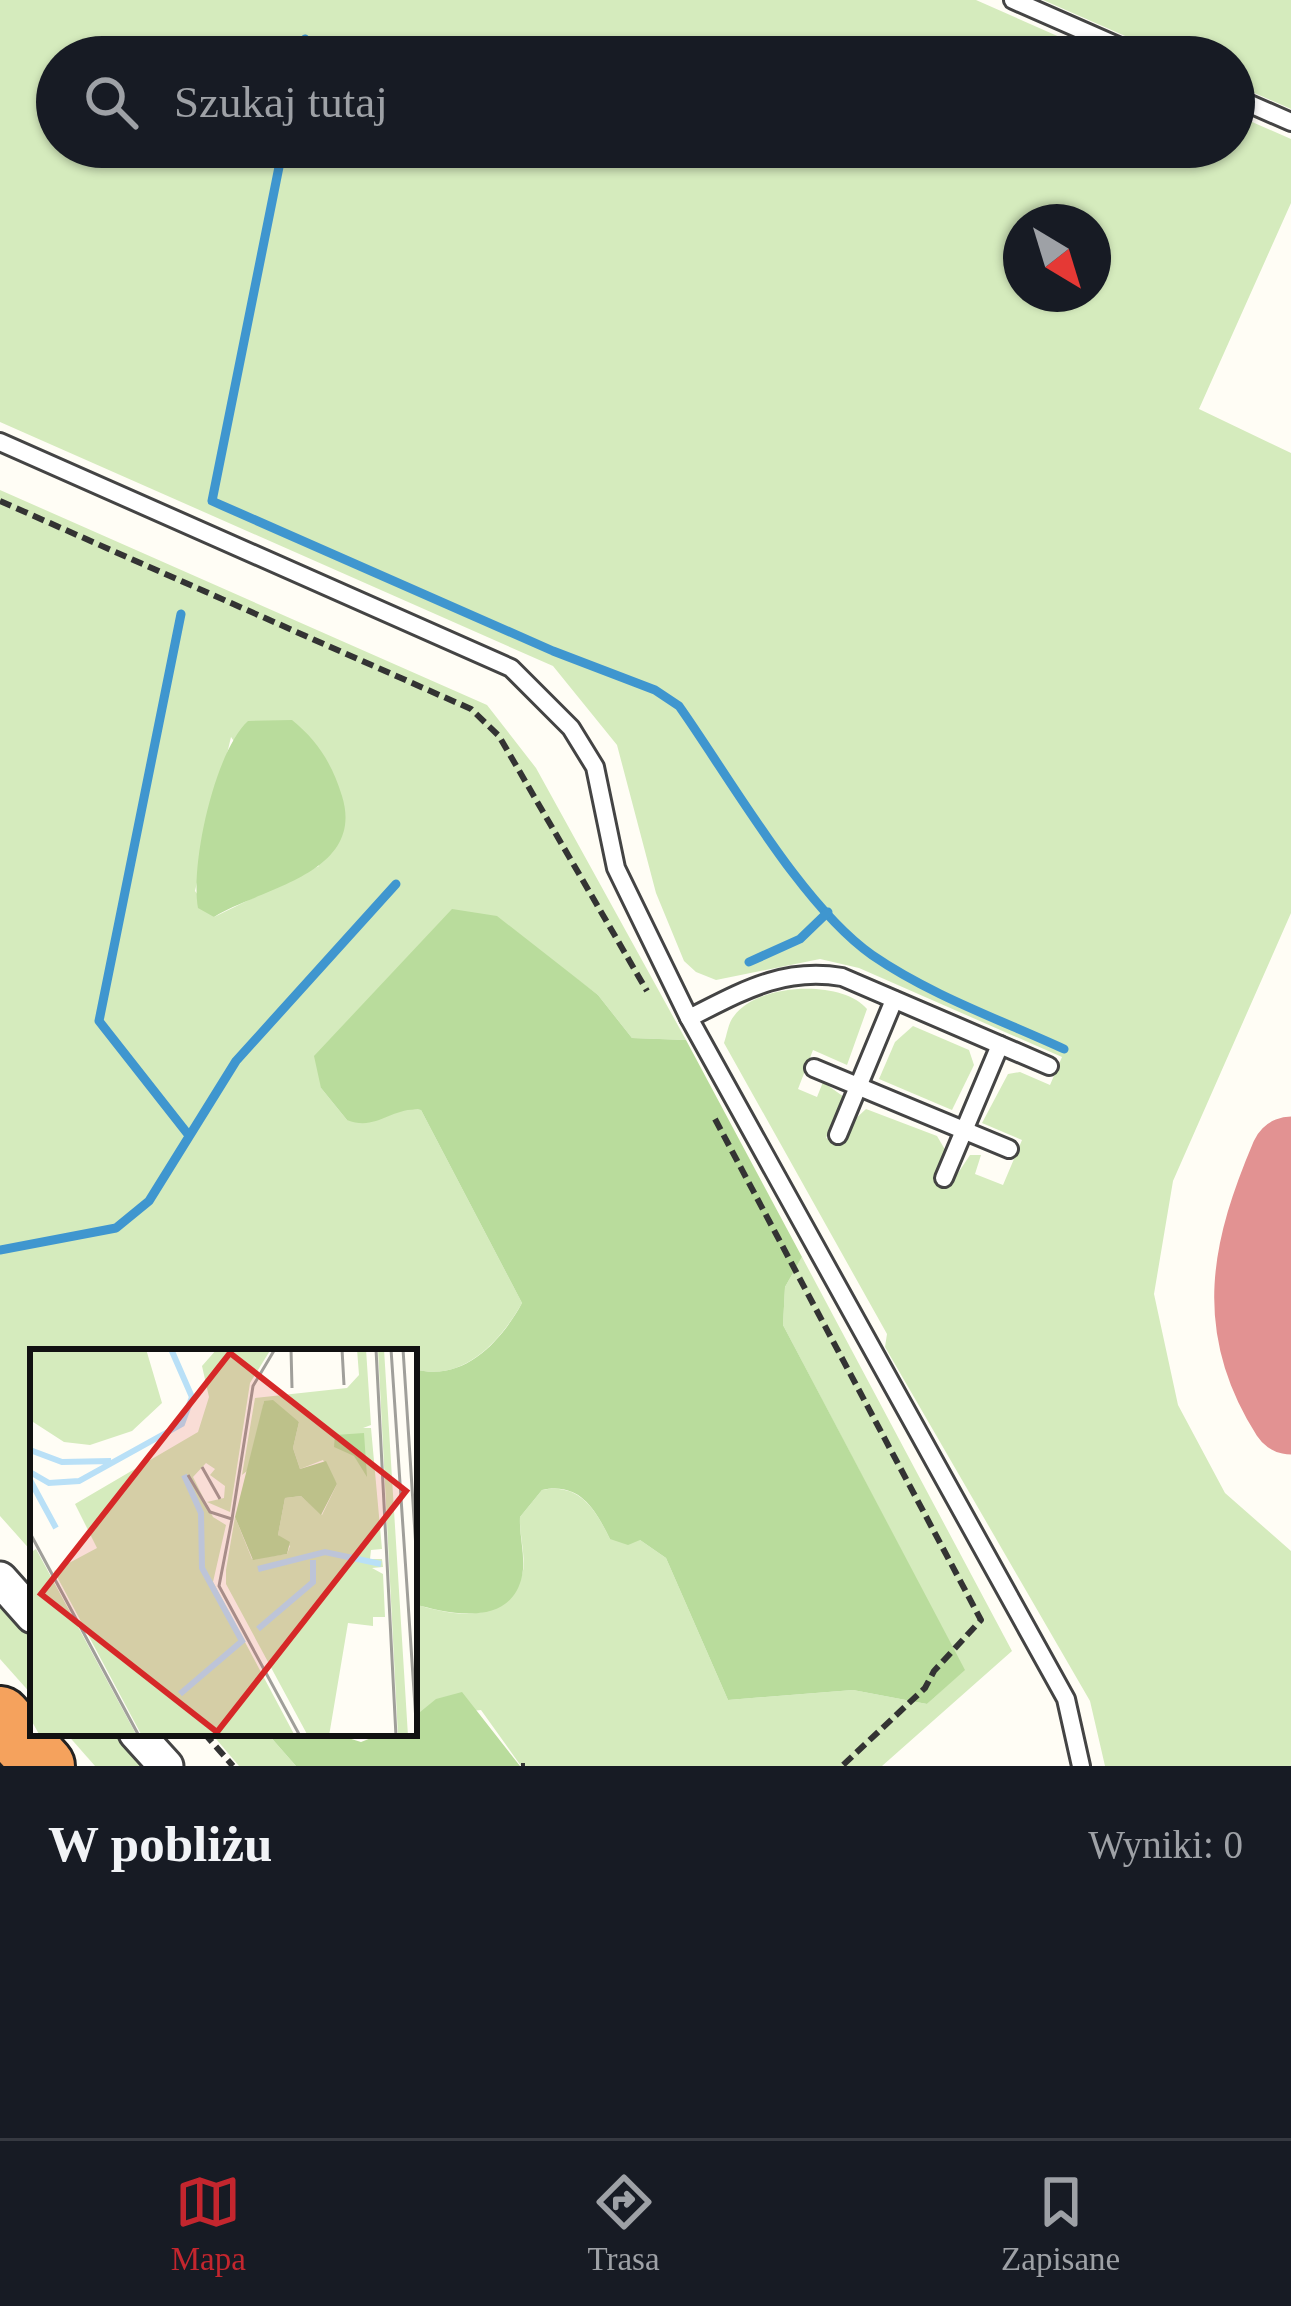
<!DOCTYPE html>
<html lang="pl">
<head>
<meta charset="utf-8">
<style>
	body { margin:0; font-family:"Times New Roman",serif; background:#242831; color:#f1f3f6 }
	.compass { position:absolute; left:1003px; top:204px; width:108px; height:108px; border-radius:50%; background:#171b24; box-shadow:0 3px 9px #0004; rotate:142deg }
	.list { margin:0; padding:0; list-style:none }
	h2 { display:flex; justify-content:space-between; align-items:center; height:156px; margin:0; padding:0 48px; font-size:51px }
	h2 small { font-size:39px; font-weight:400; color:#9ea1a6 }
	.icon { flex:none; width:66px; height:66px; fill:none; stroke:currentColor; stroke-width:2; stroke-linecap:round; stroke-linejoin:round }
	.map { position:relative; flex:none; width:1291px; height:1766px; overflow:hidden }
	.search { position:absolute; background:#171b24; box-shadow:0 3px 9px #0004; left:36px; right:36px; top:36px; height:132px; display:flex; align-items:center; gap:30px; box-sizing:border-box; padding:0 42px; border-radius:66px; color:#9ea1a6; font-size:45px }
	.sheet { height:372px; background:#171b24 }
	nav { display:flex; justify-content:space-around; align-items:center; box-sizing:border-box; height:168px; border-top:3px solid #363941; background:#171b24; font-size:33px; color:#9ea1a6 }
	nav a { display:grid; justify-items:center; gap:6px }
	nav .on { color:#c4262e }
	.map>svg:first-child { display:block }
	.green { fill:#d5ebbd; fill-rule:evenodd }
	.forest { fill:#b9dc9c }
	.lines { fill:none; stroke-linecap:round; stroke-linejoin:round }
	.stream { stroke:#3f96cf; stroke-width:9 }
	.taxiway { stroke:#e29292; stroke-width:81 }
	.lane-casing { stroke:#444; stroke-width:22 }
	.street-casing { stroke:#444; stroke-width:39 }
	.highway-casing { stroke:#222; stroke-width:66 }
	.path { stroke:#333; stroke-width:6; stroke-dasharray:12 6; stroke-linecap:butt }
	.lane { stroke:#fff; stroke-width:16 }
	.street { stroke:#fff; stroke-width:33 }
	.highway { stroke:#f5a25d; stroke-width:60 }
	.inset-river { fill:none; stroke:#b9e0f7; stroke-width:6 }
	.inset-road { fill:none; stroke:#a09f9a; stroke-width:3 }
	.view { fill:#d62828; fill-opacity:0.15; stroke:#d62828; stroke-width:6 }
	.inset-edge { fill:none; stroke:#111; stroke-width:6 }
</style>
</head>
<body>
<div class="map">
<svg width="1291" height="1766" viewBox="0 0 1291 1766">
	<rect width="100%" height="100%" fill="#fffdf5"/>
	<g class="green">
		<path d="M 0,0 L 976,0 L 1105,57 L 57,57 L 57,147 L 1234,147 L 1234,114 L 1291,139 L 1291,203 L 1199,409 L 1291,453 L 1291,913 L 1173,1181 L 1154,1294 L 1178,1405 L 1225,1493 L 1291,1551 L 1291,1766 L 1105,1766 L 1090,1701 L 885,1347 L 887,1334 L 724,1043 C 727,1035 728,1023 734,1016 C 757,983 842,979 867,1009 L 847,1065 L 813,1050 L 798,1089 L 817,1097 L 823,1082 L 844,1097 L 826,1138 L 843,1144 L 852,1122 L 866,1109 L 937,1136 L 947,1153 L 935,1182 L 948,1188 L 970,1155 L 981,1155 L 975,1174 L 1003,1185 L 1022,1140 L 982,1123 L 1008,1074 L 1020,1072 L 1050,1085 L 1062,1057 L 859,968 L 820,959 L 716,980 L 696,972 L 684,961 L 656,893 L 617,745 L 553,666 L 0,422 ZM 1021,222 L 1093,222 L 1093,294 L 1021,294 Z"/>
		<polygon points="1043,0 1291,0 1291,109 1234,84 1234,57 1173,57"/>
		<path d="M 0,490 L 487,705 L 536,768 L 686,1040 L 632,1038 L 598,995 L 566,971 L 321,1088 L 347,1120 L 404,1108 L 421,1110 L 522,1303 C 500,1342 463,1383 414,1369 L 414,1352 L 33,1352 L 33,1553 L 0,1516 ZM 231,737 L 319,866 L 214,917 L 195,891 Z"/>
		<polygon points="913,1026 969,1050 974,1065 952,1110 879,1079 895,1042"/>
		<path d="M 802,1257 L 1012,1651 L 882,1766 L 521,1766 L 481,1710 L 414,1717 L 414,1604 C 455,1616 503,1626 522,1575 C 527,1560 519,1534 520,1517 L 542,1490 C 580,1483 595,1509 610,1539 L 640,1540 L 666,1558 L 728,1700 L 853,1690 L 927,1704 L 964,1670 L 783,1325 L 785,1287 Z"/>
		<polygon points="0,1604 33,1641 33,1696 0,1659"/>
		<polygon points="66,1733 114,1733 144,1766 95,1766"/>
		<polygon points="211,1733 267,1733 296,1766 239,1766"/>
	</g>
	<g class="forest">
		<path d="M 292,720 C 318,741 332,764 342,796 C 366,874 261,888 214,917 L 198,908 C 190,864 215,751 248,721 Z"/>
		<path d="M 452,909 L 497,916 L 598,995 L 632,1038 L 686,1040 L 802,1257 L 785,1287 L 783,1325 L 965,1670 L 927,1704 L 853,1690 L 728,1700 L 666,1558 L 640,1540 L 628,1545 L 610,1539 C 595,1509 580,1482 542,1490 L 520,1517 C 519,1536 526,1558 522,1576 C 511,1628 449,1614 414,1604 L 414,1369 C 463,1383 501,1342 522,1303 L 421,1110 C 392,1106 377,1132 347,1120 L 321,1088 L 314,1056 Z"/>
		<polygon points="462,1692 520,1766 296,1766 267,1733 332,1733 361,1742 384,1733 414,1733 414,1717 436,1699"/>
	</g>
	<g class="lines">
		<g class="stream">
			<polyline points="301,57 305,39"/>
			<path d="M 283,147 L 212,501 L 553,651 L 655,690 L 679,706 C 730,778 802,906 872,955 C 930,995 1001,1020 1064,1049"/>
			<polyline points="181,614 99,1021 187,1133"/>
			<polyline points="749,962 800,939 828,912"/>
			<polyline points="0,1250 116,1228 149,1201 236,1061 396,884"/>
		</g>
		<path class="taxiway" d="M 1291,1157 C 1252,1249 1234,1325 1291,1414"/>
		<defs>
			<g id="lane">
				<polyline points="1013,0 1143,57"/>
				<polyline points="1234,97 1291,122"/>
				<path d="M 0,442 L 511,668 L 571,728 L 595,767 L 616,868 L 689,1018 C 741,992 782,967 842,977 L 1049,1066"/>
				<polyline points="689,1018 1066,1699 1081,1766"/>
				<polyline points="814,1068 1009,1149"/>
				<polyline points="838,1135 894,1000"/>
				<polyline points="944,1178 1000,1045"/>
			</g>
			<g id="street">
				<polyline points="0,1579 33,1616"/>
				<polyline points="136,1733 166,1766"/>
			</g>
			<polyline id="highway" points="0,1717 44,1766"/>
		</defs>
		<use href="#lane" class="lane-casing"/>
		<use href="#street" class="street-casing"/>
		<use href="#highway" class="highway-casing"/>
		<g class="path">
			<polyline points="0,501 471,709 499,736 647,991"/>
			<polyline points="715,1119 981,1620 934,1671 925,1688 842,1766"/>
			<polyline points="204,1733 233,1766"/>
			<polyline points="521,1766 525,1766"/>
		</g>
		<use href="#lane" class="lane"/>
		<use href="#street" class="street"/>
		<use href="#highway" class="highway"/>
	</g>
	<g transform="translate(30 1349)">
		<rect width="387" height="387" fill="#fffdf5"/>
		<path d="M 0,0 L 116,0 L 132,54 L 102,82 L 60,96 L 34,93 L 0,71 ZM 187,0 L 241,0 L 220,34 L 200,163 L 177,153 L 194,149 L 195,137 L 180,126 L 185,120 L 176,114 L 163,128 L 183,168 L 196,176 L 183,233 L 265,387 L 112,387 L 24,222 L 67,199 L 45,155 L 168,83 L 179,48 L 172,17 ZM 327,0 L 336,0 L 341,76 L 333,79 L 341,79 L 352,200 L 341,201 L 340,210 L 352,210 L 353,218 L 342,219 L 353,225 L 355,268 L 343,268 L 343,277 L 318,274 L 299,387 L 278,387 L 196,235 L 196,221 L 205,168 L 222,210 L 257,205 L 260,197 L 248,186 L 255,149 L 271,147 L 292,166 L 307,135 L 293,111 L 270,120 L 263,99 L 269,73 L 234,52 L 222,118 L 212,126 L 225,49 L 317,39 L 329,26 ZM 348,0 L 354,0 L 378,387 L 368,387 ZM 6,200 L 107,387 L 10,387 L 0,369 L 0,204 Z" fill="#d5ebbd"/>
		<path d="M 243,51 L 269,73 L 263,99 L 270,120 L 296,112 L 307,135 L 291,166 L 271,147 L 255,149 L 248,186 L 260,193 L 257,205 L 223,211 L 205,168 L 234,52 ZM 334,84 L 337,128 L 324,107 L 304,98 L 305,86 Z" fill="#b9dc9c"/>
		<path class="inset-river" d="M 0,101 L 32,113 L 81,112M 0,123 L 19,134 L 49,132 L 152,75 L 162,48 L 141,0M 0,131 L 26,179M 228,220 L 295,203 L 351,215M 228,280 L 283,233 L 283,211M 150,345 L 212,292 L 172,219 L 171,164 L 154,126"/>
		<path class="inset-road" d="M 261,0 L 262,39M 312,0 L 314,36M 346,0 L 366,387M 361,0 L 387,387M 373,0 L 387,215M 172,118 L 190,150M 158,126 L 180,163 L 202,170 L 189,237 L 270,387M 202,170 L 223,37 L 245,0M 0,184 L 109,387"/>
		<path class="view" d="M 200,4 L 376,142 L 187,383 L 11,245 Z"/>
		<rect width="387" height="387" class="inset-edge"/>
	</g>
</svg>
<svg class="compass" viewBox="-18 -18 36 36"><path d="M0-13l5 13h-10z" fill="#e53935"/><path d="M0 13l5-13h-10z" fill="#9ea1a6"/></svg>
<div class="search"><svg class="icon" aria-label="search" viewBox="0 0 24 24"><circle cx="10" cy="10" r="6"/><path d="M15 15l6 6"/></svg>Szukaj tutaj</div>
</div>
<section class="sheet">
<h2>W pobliżu<small>Wyniki: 0</small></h2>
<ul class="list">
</ul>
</section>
<nav>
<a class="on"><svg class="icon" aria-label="map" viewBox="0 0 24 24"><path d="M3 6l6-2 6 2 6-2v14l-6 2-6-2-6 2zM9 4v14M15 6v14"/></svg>Mapa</a>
<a><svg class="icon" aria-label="directions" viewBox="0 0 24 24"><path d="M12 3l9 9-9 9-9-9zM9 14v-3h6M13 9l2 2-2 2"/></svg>Trasa</a>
<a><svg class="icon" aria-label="saved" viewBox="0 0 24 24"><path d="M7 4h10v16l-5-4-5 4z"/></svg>Zapisane</a>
</nav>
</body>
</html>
